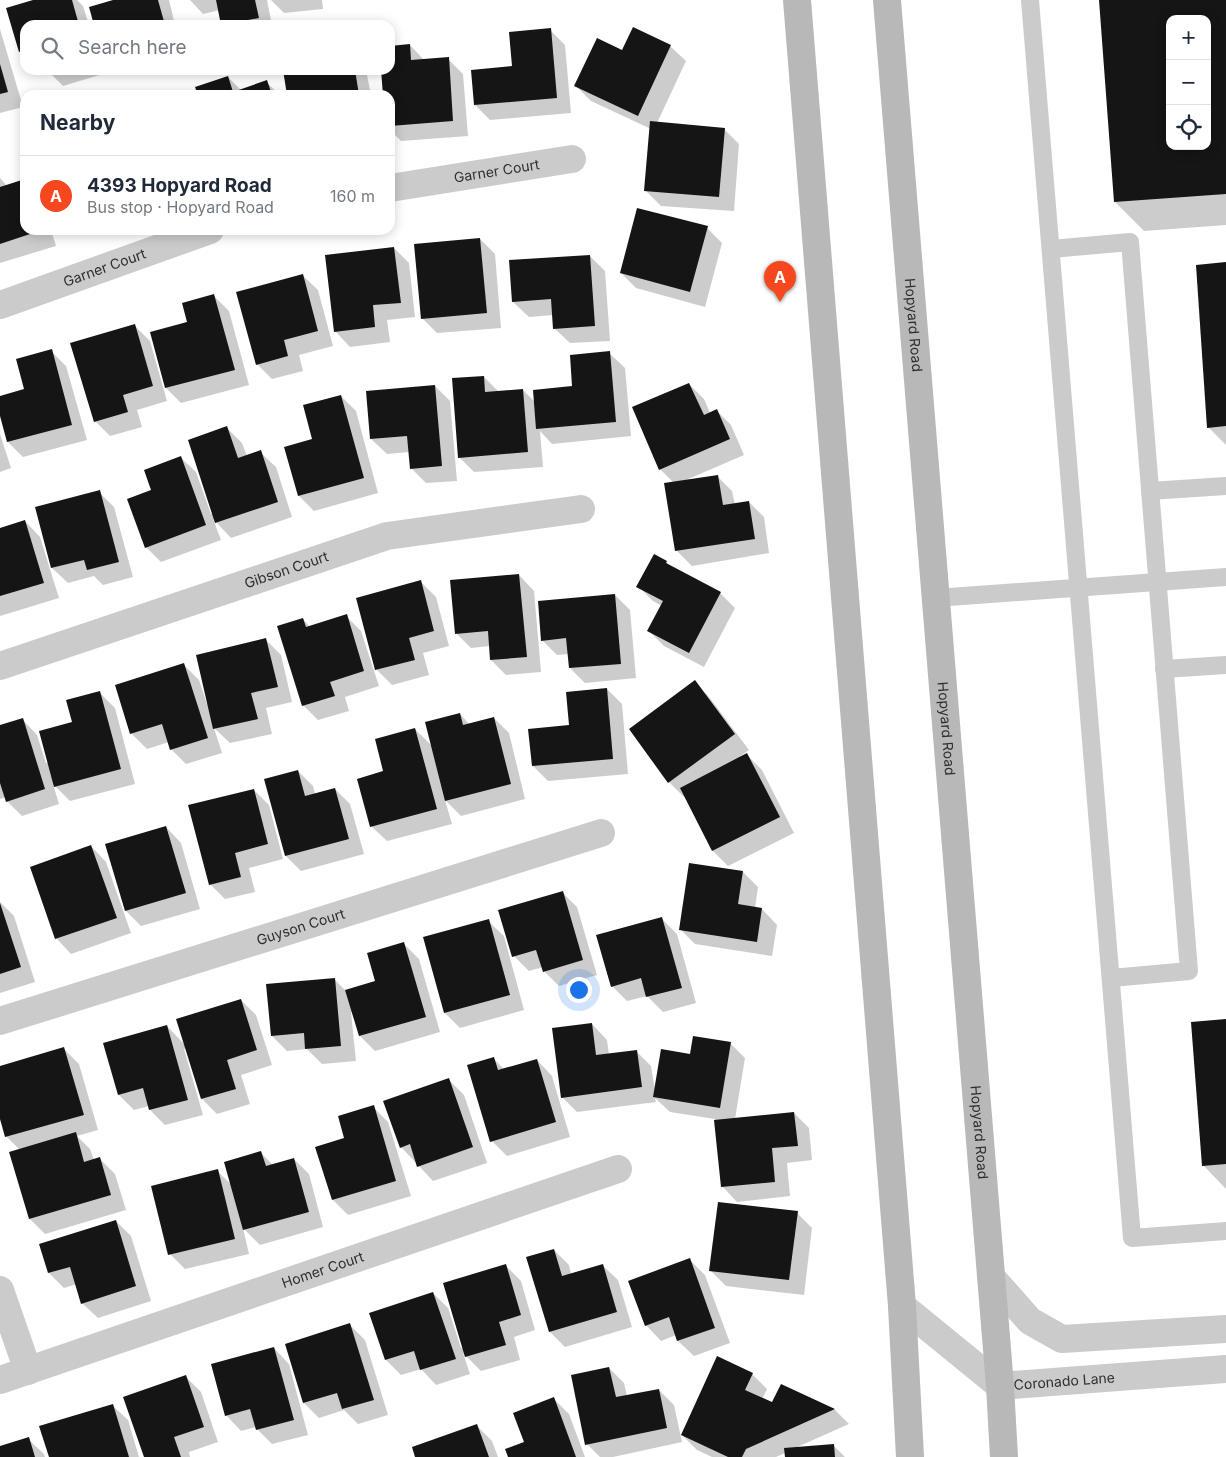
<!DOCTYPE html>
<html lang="en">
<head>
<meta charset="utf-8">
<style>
	body { margin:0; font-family:Inter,sans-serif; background:#f2f2f3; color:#1f2937 }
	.controls { position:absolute; right:15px; top:15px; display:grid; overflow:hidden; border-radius:10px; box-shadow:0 2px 12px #0003 }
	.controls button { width:45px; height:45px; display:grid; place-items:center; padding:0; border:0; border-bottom:1px solid #e0e1e3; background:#fff; color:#1f2937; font:25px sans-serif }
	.you { position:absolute; left:578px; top:989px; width:18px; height:18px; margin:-12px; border:4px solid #fff; border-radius:50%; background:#1a73e8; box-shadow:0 0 0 8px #1a73e833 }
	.badge { display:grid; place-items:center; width:32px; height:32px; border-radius:50%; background:#f6471e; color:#fff; font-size:16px; font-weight:700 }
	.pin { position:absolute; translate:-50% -41px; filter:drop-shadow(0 1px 2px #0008) }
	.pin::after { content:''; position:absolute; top:26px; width:18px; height:15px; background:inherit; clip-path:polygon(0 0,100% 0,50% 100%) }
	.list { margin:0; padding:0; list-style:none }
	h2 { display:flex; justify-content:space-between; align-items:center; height:65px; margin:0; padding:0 20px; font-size:21px }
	h2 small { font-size:16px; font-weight:400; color:#747a83 }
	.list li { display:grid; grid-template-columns:32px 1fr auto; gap:15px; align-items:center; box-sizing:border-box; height:80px; padding:0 20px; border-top:1px solid #e0e1e3 }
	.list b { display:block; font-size:19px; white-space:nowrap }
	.list p { margin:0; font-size:16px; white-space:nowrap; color:#747a83 }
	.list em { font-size:16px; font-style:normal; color:#747a83 }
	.icon { flex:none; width:28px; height:28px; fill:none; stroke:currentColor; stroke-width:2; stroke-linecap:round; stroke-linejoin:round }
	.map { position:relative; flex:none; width:1226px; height:1457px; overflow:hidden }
	.search { position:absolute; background:#fff; box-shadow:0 2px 12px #0003; left:20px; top:20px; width:375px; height:55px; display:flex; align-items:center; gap:12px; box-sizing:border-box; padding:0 18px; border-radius:15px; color:#747a83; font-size:19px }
	.panel { position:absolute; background:#fff; box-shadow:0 2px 12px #0003; left:20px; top:90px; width:375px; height:145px; border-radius:15px }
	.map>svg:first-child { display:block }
	.shadow { fill:#0003; fill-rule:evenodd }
	.building { fill:#151515; fill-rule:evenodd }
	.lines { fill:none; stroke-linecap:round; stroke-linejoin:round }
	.service { stroke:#cbcbcb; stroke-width:18 }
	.minor { stroke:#cbcbcb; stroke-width:28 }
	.secondary { stroke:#b8b8b8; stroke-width:28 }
	.labels { text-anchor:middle; stroke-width:5; stroke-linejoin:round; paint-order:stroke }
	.street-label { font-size:14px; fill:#2e2e2e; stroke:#fff }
</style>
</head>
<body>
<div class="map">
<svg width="1226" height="1457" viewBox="0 0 1226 1457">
	<rect width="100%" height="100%" fill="#fff"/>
	<g class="shadow">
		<polygon points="38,0 77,0 83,6 89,25 25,25 25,56 20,51 8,9"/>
		<polygon points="118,0 169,0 175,25 95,25"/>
		<polygon points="190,0 267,0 272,25 223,25 220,10 203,14"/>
		<polygon points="271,0 322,0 323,9 284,13"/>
		<path d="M 1101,0 L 1226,0 L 1226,225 L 1144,231 L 1115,202 ZM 1170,19 L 1207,19 L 1207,146 L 1170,146 Z"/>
		<polygon points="0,29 23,107 0,113"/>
		<polygon points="550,30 565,45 571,113 490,120 475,105"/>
		<polygon points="410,45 424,60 448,59 463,74 468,136 401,141 390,130 390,95 384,95 382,70 390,70 390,47"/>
		<polygon points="670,46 686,61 657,123 724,129 739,144 734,211 661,206 645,190 651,129 591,101 576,86 623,52"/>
		<polygon points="47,70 102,70 103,74 63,86"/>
		<polygon points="284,70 366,70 371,95 288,95"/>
		<polygon points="228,77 241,90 266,82 280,95 200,95"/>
		<polygon points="0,178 7,186 25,181 25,230 51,230 56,246 0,263"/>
		<polygon points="707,228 722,243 705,307 636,288 621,273"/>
		<polygon points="74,230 95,230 79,235"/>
		<polygon points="480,239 495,254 501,328 437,333 422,318"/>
		<polygon points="394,248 409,263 415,317 387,320 390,342 350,347 335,331"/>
		<polygon points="590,256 605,271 610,341 570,343 554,328 554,315 529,317 513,302"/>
		<polygon points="1226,264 1226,445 1208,427"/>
		<polygon points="302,275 318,290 333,346 299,355 303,371 272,379 257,364"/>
		<polygon points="214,296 229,311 249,385 181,403 165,387 188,323"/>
		<polygon points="135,326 150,341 167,401 137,410 142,427 110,436 95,421"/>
		<polygon points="51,351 66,366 87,440 23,457 8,442 0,411 0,397 26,390"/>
		<polygon points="609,353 625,368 631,436 552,444 540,431 543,467 474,472 459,457 484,377 499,392 523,390 535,402 574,388"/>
		<polygon points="689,384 704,399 710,413 716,410 731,425 744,455 686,480 717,476 732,491 735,505 749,502 764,517 769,553 692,566 676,550 674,483 660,469"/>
		<polygon points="435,386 450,401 457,481 426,483 411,468 409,452 387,454 371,439"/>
		<polygon points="341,396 356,411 378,493 314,511 299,496"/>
		<polygon points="227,428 242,443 247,456 260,452 276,467 292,517 231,538 213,519 221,540 161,562 146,547 153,491 180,457 196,472 211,514 213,514"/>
		<polygon points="0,434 11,468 0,472"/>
		<polygon points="99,492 114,507 133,577 103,585 94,576 68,583 52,568 36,508"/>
		<polygon points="25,521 40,537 59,598 0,616 0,529"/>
		<polygon points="666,562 673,568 720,593 735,608 704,667 664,646 649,631 662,606 653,601 638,586"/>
		<polygon points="519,575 534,591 541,672 506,675 491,660 490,646 471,648 456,633"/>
		<polygon points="421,582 436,597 449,646 423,653 429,675 392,685 376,669"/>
		<polygon points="615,595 630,610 636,678 585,683 570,668 569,654 557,655 542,640"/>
		<polygon points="346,616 361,631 379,686 345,697 349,711 318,720 303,705 303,619 310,627"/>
		<polygon points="266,640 281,655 292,702 266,708 272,734 230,743 214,728 222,753 186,764 171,749 169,742 147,749 132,734 117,686 184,665 199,680 207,704 209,704"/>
		<polygon points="694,682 709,697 749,750 739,757 740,758 747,755 762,770 794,833 728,866 713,851 685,796 684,797 669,782 630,730"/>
		<polygon points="607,689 622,704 628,774 548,781 533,766"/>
		<polygon points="100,693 115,708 135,784 70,801 53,784 59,804 22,816 7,801 6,797 0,799 0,727 22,719 37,735 46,763 49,763 74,723"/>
		<polygon points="460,714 470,725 494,718 509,733 525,799 461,816 445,800 452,824 387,841 371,826 385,772 415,729 432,746"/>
		<polygon points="298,771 313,786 315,794 335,789 350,804 364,854 301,871 286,856"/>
		<polygon points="254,790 269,805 283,859 249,868 255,892 225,899 210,884"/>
		<polygon points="166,827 181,843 200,909 141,926 126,911"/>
		<polygon points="91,846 106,862 131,933 71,954 56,938"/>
		<polygon points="690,864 743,872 758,887 755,908 762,909 777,925 772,956 695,944 680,929"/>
		<polygon points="562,892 577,907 597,975 559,986 544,971 543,967 529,971 514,956"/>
		<polygon points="0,902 14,916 35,982 0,993"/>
		<polygon points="661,918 677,934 696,1003 663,1012 647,996 627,1001 612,986"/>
		<polygon points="488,921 504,936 524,1010 460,1028 445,1013 424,938"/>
		<polygon points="404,944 419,959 440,1032 375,1051 360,1036 353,1012 351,1012 356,1061 322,1064 307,1049 287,1051 272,1036 335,980 346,991 377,982"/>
		<polygon points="241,1000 256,1015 272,1065 241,1075 250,1104 217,1114 202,1099 186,1048 184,1049 203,1115 165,1125 150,1110 149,1106 134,1110 119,1095 167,1026 185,1045"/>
		<polygon points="1226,1021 1226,1189 1203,1165"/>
		<polygon points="592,1024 607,1040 609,1055 636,1051 651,1066 655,1091 691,1055 730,1043 745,1058 735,1119 794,1113 809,1128 812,1160 787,1163 790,1196 737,1202 722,1186 715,1119 670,1112 655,1098 656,1102 577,1112 562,1097"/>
		<polygon points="64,1049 79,1064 98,1130 77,1136 90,1149 94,1160 100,1159 115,1174 126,1210 45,1234 30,1219 11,1153 20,1150 6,1136 0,1114 0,1067"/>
		<polygon points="494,1059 505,1070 537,1060 552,1076 570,1137 507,1156 492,1141"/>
		<polygon points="449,1080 464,1095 487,1163 433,1181 401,1147"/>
		<polygon points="373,1107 388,1122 411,1196 348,1215 333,1200 346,1139"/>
		<polygon points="261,1153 273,1165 294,1159 309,1174 323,1227 260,1245 243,1228 249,1254 185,1269 170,1254 217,1171 232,1185"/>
		<polygon points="797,1213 812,1228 804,1295 726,1286 710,1270"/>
		<polygon points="116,1221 131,1236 151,1301 98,1318 82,1303 77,1284 64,1288 49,1273 40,1245"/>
		<polygon points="554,1250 569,1265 571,1274 602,1265 618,1280 632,1327 565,1347 550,1332 528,1258"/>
		<polygon points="690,1260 705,1275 730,1343 694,1356 678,1341 676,1335 661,1341 646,1325"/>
		<polygon points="506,1266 521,1281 535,1330 514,1337 520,1360 481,1371 463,1353 470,1374 436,1385 421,1369 401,1375 386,1360 433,1293 448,1308 461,1348 463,1347"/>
		<polygon points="350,1325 365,1340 388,1415 358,1424 344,1410 319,1418 304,1403"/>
		<polygon points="274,1348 289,1364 308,1435 272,1444 257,1429 256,1427 241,1431 226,1415"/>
		<polygon points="609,1368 624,1383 627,1396 659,1390 674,1405 682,1442 613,1457 600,1457 587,1444"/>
		<polygon points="752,1374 767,1389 762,1399 773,1404 781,1386 835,1410 849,1424 795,1448 833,1445 845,1457 786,1457 785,1453 776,1457 712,1457 697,1450 682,1435"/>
		<polygon points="186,1377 201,1392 218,1442 189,1452 190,1457 145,1457"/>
		<polygon points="554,1399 569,1414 585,1457 509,1457 525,1442"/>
		<polygon points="112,1405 128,1420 139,1457 50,1457"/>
		<polygon points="477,1426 492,1441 498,1457 417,1457"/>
		<polygon points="28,1439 44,1454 45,1457 0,1457 0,1447"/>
	</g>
	<g class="building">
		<polygon points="33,0 72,0 79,25 25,25 25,50 19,52 6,8"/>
		<polygon points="113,0 158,0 165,25 94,25 89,7"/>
		<polygon points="216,0 255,0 259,18 221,25"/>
		<path d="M 1099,0 L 1226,0 L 1226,194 L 1114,202 ZM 1170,19 L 1207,19 L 1207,146 L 1170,146 Z"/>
		<polygon points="633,27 671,45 638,116 574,86 597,38 622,50"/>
		<polygon points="551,28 557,98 474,105 471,70 512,66 509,32"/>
		<polygon points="410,44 411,60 449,57 453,121 390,126 390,95 383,95 381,70 390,70 390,46"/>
		<polygon points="0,64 8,92 0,94"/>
		<polygon points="283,70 355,70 359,95 287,95"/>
		<polygon points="228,76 233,92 267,80 272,95 198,95 195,87"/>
		<polygon points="650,121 725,128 719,197 644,191"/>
		<polygon points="25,179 25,230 42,230 0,244 0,187"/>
		<polygon points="637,208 708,226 690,292 620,273"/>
		<polygon points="480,238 487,313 421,319 414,244"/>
		<polygon points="394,247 401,303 373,305 375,327 334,332 325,255"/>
		<polygon points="590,255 595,326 553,329 551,299 512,302 509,260"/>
		<polygon points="1226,262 1226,426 1207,428 1196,265"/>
		<polygon points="303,274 318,331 284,340 288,356 256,365 236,292"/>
		<polygon points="214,294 235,370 165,388 150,332 187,322 182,303"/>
		<polygon points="135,324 153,386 123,395 128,412 94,422 70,343"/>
		<polygon points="52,349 72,425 7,442 0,416 0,396 24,389 16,359"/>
		<polygon points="610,351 616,422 536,429 533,390 572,386 570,355"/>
		<polygon points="484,376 485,392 523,389 528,452 458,458 452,378"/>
		<polygon points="689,383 704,415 717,409 730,439 659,470 632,407"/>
		<polygon points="435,385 442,466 410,469 407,436 370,439 366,391"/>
		<polygon points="341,395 364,478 298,496 284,447 312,439 303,405"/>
		<polygon points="227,426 238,458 261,450 278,502 215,523 188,440"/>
		<polygon points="181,456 206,525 145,548 127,499 151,490 144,470"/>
		<polygon points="718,475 723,505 749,501 755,539 675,551 664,483"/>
		<polygon points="100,490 119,562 87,570 84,560 51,568 35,507"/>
		<polygon points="25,520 44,583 0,596 0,528"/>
		<polygon points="654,554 667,561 666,563 721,592 689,653 647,631 663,601 636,587"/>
		<polygon points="519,574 527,657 490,660 488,631 455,634 450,580"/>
		<polygon points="421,580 434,631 409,638 415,660 375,670 356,598"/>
		<polygon points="615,594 621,664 569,668 566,638 541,641 538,601"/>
		<polygon points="347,614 364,671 330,682 335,696 302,706 277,626 303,618 306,627"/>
		<polygon points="266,638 278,687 251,693 258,719 213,729 196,655"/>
		<polygon points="184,663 208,738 170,750 162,724 130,734 115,685"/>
		<polygon points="695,680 735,734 668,783 629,729"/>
		<polygon points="607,688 613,759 532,766 528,729 569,725 566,692"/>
		<polygon points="100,691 121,769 54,787 39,731 72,722 66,700"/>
		<polygon points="460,713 463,725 494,717 511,784 445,801 425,722"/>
		<polygon points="23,718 45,789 6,802 0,783 0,725"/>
		<polygon points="415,728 437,809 370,827 357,779 383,771 375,739"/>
		<polygon points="747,753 780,817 712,851 680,788"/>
		<polygon points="298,770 305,796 335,788 349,839 285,856 264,779"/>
		<polygon points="254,789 268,844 235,853 241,877 209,885 188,805"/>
		<polygon points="166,826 186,893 125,911 105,844"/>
		<polygon points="91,845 117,918 55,939 30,867"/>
		<polygon points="689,863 743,871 738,904 762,908 757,942 679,930"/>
		<polygon points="563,891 583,960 543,972 536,950 512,957 498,910"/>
		<polygon points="0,903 21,967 0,974"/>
		<polygon points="662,917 682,988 646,997 641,978 611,987 596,935"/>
		<polygon points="489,919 510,995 444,1013 423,937"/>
		<polygon points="404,942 426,1017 359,1036 345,990 375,981 367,953"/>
		<polygon points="335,978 341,1046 305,1049 304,1033 271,1036 266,984"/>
		<polygon points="241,999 257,1050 227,1060 236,1089 201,1099 176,1019"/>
		<polygon points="1226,1019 1226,1164 1202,1166 1191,1022"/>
		<polygon points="592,1023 596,1055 637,1050 642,1087 561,1098 552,1028"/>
		<polygon points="167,1025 188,1100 149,1110 143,1088 118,1095 103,1043"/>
		<polygon points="693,1036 731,1042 720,1108 653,1097 661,1049 690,1054"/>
		<polygon points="64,1047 84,1115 5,1137 0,1119 0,1066"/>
		<polygon points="494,1057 498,1070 537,1059 556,1122 490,1142 467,1065"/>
		<polygon points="449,1078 473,1147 417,1167 410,1144 400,1148 383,1101"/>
		<polygon points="374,1105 396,1181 332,1200 315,1147 344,1138 338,1116"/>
		<polygon points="794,1112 798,1146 772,1148 775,1182 721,1187 714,1120"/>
		<polygon points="76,1132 84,1162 100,1157 111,1195 29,1219 9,1152"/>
		<polygon points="261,1151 266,1166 294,1158 309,1212 243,1230 224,1162"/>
		<polygon points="218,1169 235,1239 168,1255 151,1186"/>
		<polygon points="718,1202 798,1211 789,1280 709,1271"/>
		<polygon points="116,1220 136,1286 81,1304 70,1267 48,1273 39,1244"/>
		<polygon points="554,1249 562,1276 603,1264 617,1312 549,1332 526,1257"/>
		<polygon points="690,1258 715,1328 677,1341 669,1317 645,1326 628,1281"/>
		<polygon points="506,1264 521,1315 499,1322 506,1345 465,1357 443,1283"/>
		<polygon points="433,1292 456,1359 420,1370 414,1351 385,1360 369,1313"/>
		<polygon points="350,1323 374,1400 342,1409 337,1393 303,1403 285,1344"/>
		<polygon points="274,1347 294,1420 256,1430 250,1409 225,1416 211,1364"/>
		<polygon points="717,1356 753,1373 745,1390 772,1402 781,1384 835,1409 746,1449 742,1457 728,1457 681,1435"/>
		<polygon points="609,1367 616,1397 659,1389 667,1428 585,1445 571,1375"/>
		<polygon points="186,1375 204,1427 174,1437 181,1457 144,1457 123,1397"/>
		<polygon points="554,1397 576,1457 508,1457 505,1449 524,1442 513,1413"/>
		<polygon points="113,1404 129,1457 49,1457 39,1426"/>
		<polygon points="477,1424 489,1457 415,1457 412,1447"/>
		<polygon points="29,1437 35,1457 0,1457 0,1446"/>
		<polygon points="834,1444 835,1457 785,1457 784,1448"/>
	</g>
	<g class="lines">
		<g class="service">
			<polyline points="1030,0 1132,1238 1226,1231"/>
			<polyline points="1051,249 1130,242 1189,971 1111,978"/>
			<polyline points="1150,491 1226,486"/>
			<polyline points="935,598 1226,577"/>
			<polyline points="1164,669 1226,665"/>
		</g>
		<g class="minor">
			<path id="s1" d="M 390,188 L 572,159"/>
			<path id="s2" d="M 0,305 L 210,230"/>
			<path id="s3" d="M 0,666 L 387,536 L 581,509"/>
			<path id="s4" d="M 0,1021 L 601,833"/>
			<polyline points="991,1277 1030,1321 1062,1339 1226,1329"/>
			<polyline points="0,1290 28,1371"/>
			<path id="s5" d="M 902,1306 L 1000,1386 L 1226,1369"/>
			<path id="s6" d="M 0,1380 L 618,1169"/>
		</g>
		<g class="secondary">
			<polyline points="797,0 902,1306 910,1457"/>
			<path id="s7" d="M 887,0 L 1000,1386 L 1004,1457"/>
		</g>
	</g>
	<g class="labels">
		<g class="street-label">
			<text dy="5" stroke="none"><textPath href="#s1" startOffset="108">Garner Court</textPath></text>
			<text dy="5" stroke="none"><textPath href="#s2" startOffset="111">Garner Court</textPath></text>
			<text dy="5" stroke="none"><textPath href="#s7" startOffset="326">Hopyard Road</textPath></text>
			<text dy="5" stroke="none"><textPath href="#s3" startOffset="302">Gibson Court</textPath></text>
			<text dy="5" stroke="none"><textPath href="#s7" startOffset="731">Hopyard Road</textPath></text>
			<text dy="5" stroke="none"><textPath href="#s4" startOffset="315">Guyson Court</textPath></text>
			<text dy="5" stroke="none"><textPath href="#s7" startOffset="1136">Hopyard Road</textPath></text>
			<text dy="5" stroke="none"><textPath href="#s6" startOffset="341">Homer Court</textPath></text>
			<text dy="5" stroke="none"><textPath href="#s5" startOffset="191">Coronado Lane</textPath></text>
		</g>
	</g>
</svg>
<div class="controls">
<button>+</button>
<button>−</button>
<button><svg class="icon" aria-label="locate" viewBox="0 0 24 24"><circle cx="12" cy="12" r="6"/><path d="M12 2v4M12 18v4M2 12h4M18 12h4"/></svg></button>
</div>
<div class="you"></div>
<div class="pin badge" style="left:780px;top:302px">A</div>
<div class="search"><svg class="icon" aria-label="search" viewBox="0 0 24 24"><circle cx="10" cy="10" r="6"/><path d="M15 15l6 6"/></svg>Search here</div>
<section class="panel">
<h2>Nearby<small></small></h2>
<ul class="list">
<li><span class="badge">A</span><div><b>4393 Hopyard Road</b><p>Bus stop · Hopyard Road</p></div><em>160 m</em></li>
</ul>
</section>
</div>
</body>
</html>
